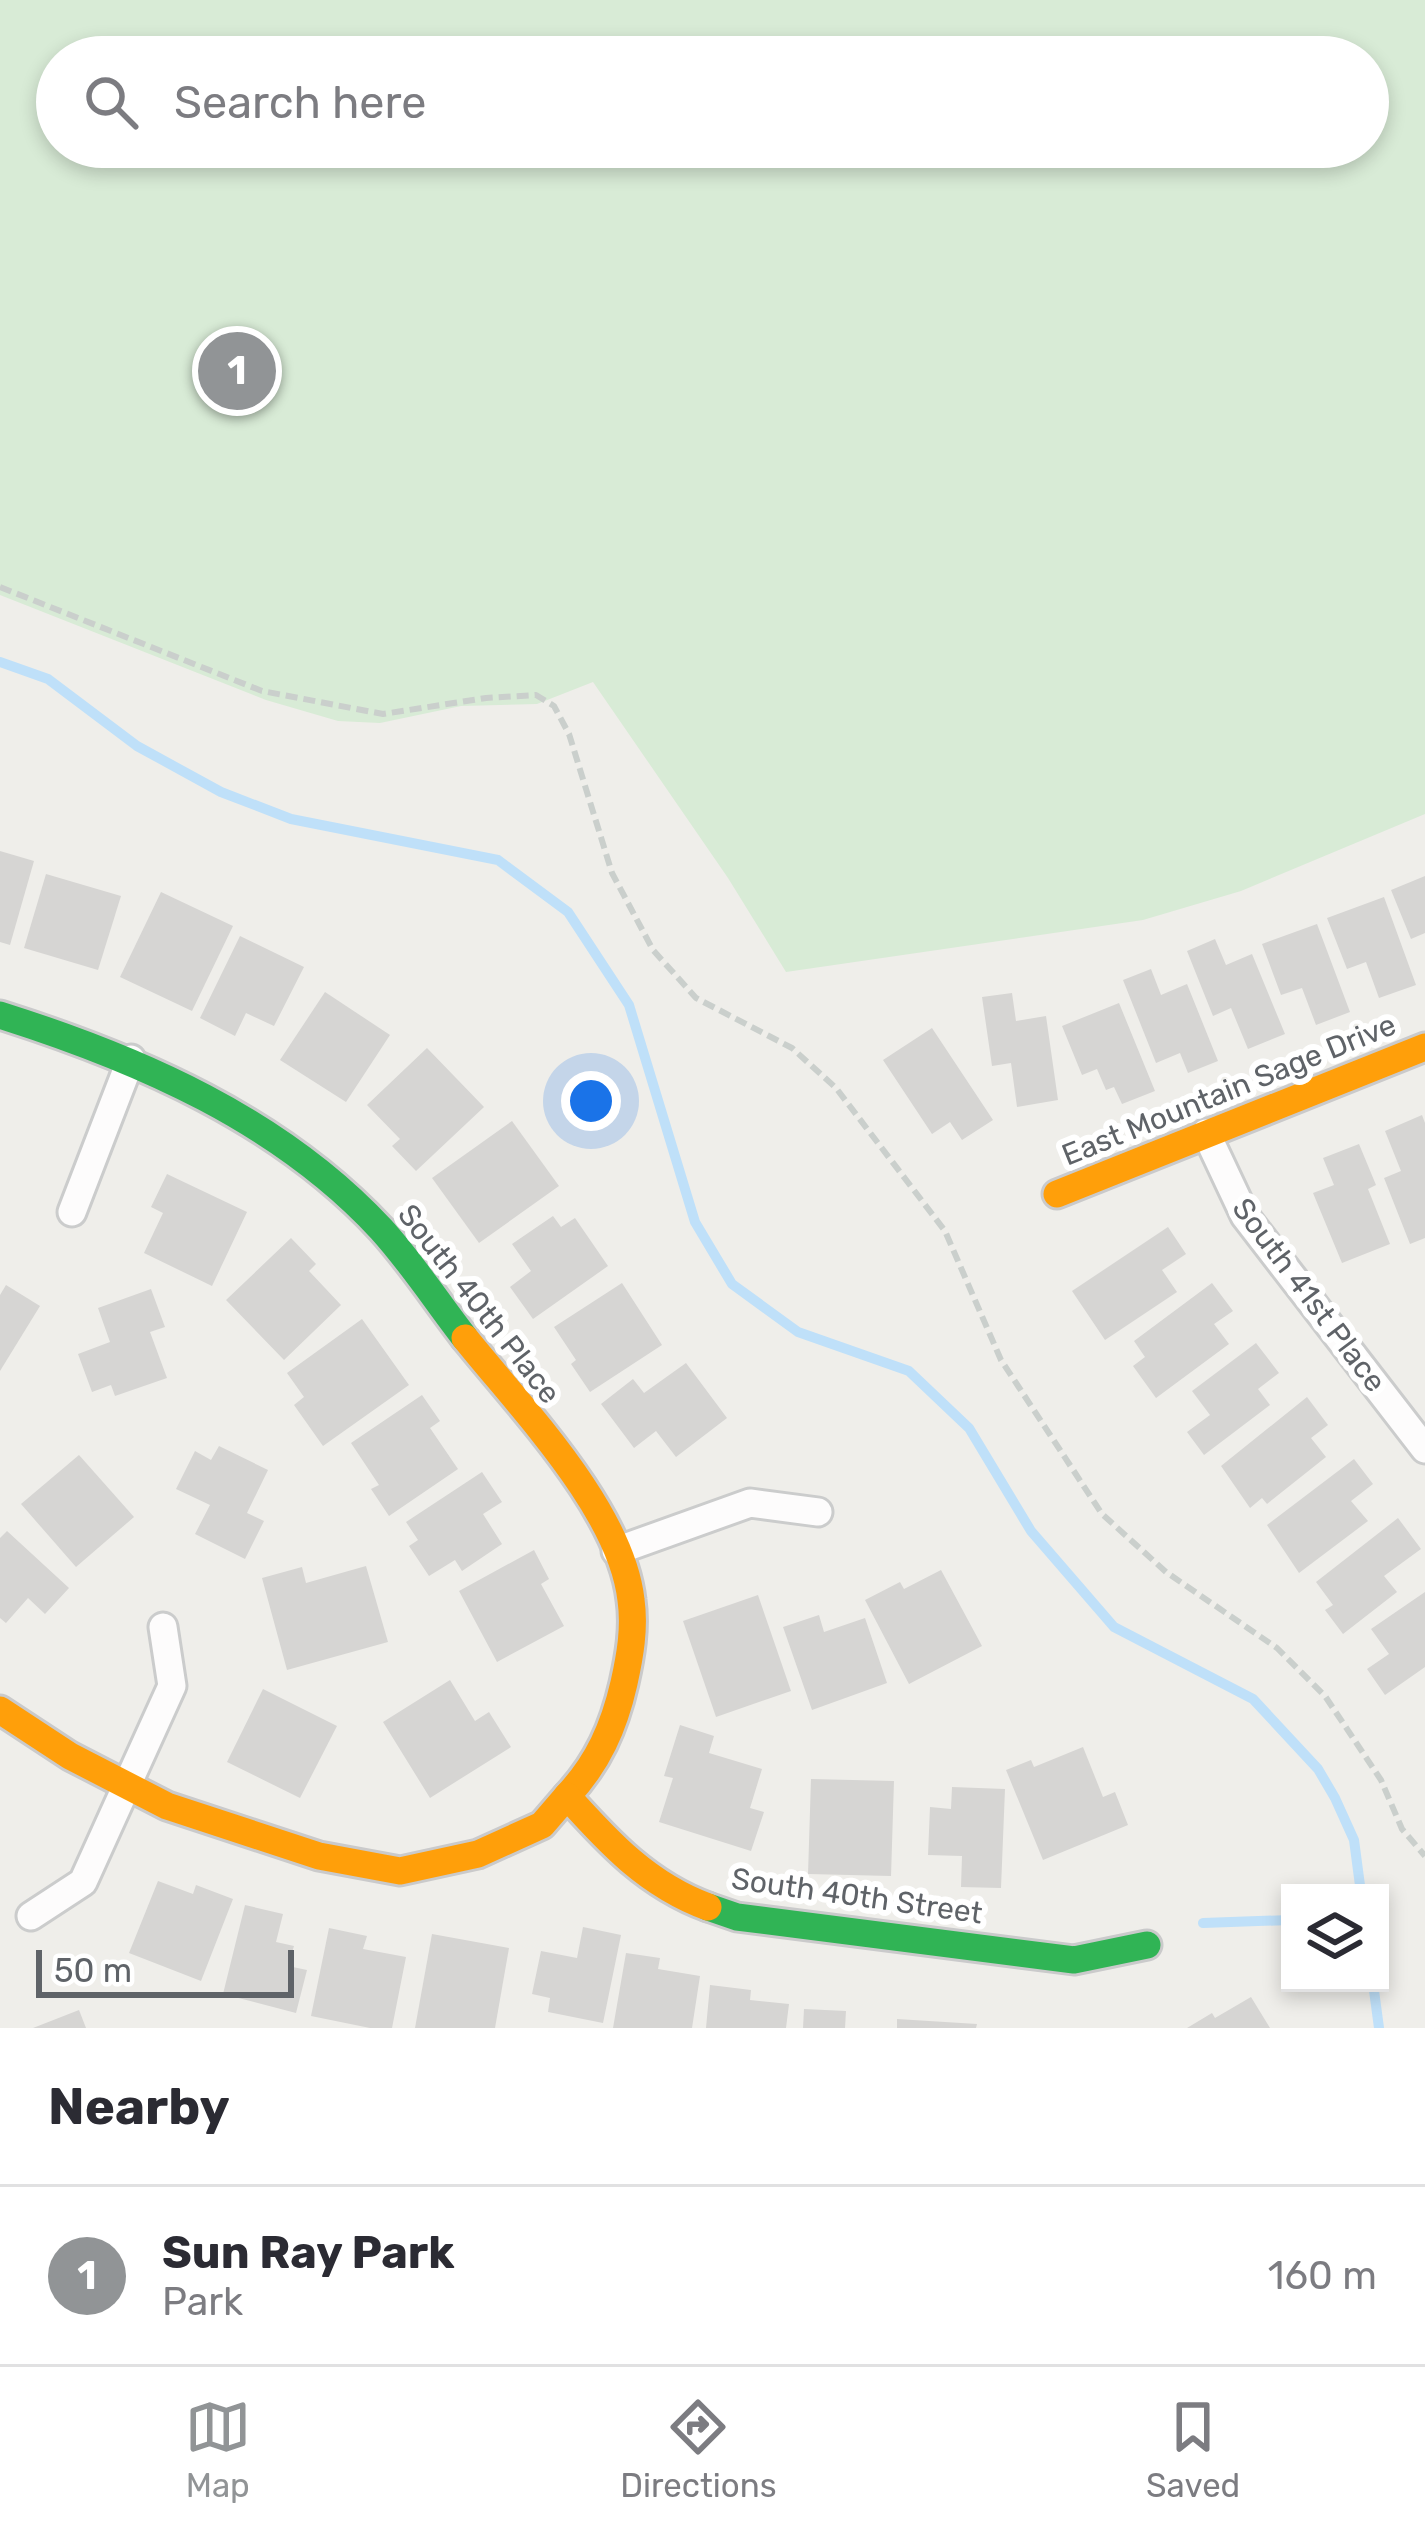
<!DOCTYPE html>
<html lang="en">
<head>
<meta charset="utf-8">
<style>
	body { margin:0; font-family:Rubik,sans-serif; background:#f7f7f7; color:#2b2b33 }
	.controls { position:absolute; right:36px; bottom:36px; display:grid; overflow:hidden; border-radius:0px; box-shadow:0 6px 18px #0003 }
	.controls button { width:108px; height:108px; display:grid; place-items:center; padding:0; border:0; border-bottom:3px solid #e1e1e2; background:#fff; color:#2b2b33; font:60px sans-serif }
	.scale { position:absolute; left:36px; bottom:30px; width:258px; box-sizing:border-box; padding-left:12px; border:6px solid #5f6368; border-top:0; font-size:33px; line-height:42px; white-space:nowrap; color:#5f6368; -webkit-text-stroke:9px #fff; paint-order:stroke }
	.you { position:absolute; left:591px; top:1101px; width:42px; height:42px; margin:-30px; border:9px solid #fff; border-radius:50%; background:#1a73e8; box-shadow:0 0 0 18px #1a73e833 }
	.badge { display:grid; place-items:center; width:78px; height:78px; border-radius:50%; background:#919496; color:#fff; font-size:39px; font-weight:700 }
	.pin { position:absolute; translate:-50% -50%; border:6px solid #fff; box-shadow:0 3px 12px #0006 }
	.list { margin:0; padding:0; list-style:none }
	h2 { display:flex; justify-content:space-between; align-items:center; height:156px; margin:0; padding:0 48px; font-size:51px }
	h2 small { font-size:39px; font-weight:400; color:#7c7c81 }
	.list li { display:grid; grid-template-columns:78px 1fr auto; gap:36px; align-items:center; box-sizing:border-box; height:180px; padding:0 48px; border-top:3px solid #e1e1e2 }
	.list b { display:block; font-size:45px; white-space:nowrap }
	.list p { margin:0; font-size:39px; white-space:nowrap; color:#7c7c81 }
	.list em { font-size:39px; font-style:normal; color:#7c7c81 }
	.icon { flex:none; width:66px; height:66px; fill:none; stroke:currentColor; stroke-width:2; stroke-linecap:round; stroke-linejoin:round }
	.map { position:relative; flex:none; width:1425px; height:2028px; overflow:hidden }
	.search { position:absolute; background:#fff; box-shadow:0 6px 18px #0003; left:36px; right:36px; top:36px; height:132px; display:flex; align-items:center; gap:30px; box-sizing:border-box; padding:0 42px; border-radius:66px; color:#7c7c81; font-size:45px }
	.sheet { height:336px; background:#fff }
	nav { display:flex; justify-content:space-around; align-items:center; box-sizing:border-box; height:168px; border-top:3px solid #e1e1e2; background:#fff; font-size:33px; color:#7c7c81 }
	nav a { display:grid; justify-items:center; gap:6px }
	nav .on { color:#919496 }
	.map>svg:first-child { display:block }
	.green { fill:#d8ebd6; fill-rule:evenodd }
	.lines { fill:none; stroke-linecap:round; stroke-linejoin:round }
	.stream { stroke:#bfe0f9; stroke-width:10 }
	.building { fill:#d6d5d3 }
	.street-casing { stroke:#cbcccc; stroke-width:33 }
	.fast-casing { stroke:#cacacb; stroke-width:33 }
	.slow-casing { stroke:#cacacb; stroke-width:33 }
	.path { stroke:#cacfcc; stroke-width:6; stroke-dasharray:12 6; stroke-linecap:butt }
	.street { stroke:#fdfcfc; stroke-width:27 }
	.fast { stroke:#30b455; stroke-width:27 }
	.slow { stroke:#ff9f0a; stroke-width:27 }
	.labels { text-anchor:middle; stroke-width:12; stroke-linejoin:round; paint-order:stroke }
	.street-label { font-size:30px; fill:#5f6368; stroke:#fff }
</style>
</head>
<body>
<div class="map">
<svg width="1425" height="2028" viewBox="0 0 1425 2028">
	<rect width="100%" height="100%" fill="#efeeea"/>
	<path class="green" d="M 0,0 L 1425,0 L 1425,814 L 1241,891 L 1143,920 L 786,972 L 728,878 L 593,682 L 537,704 L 461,706 L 380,723 L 338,721 L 266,700 L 0,595 ZM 1368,57 L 1368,147 L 57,147 L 57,57 Z"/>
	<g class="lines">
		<g class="stream">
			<polyline points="0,662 48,679 137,746 221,792 291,819 498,860 568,912 629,1005 695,1222 732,1284 798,1332 909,1371 969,1428 1031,1531 1114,1627 1253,1699 1318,1769 1335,1798 1354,1840 1361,1893"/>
			<polyline points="1203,1923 1290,1920"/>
			<polyline points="1373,1983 1379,2028"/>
		</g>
	</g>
	<g class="building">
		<polygon points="0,851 34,861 10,945 0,942"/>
		<polygon points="46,874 121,896 98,970 24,948"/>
		<polygon points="1425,876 1425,933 1411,939 1391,890"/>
		<polygon points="161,892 233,926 192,1011 120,977"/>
		<polygon points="1384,897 1416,985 1379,998 1366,962 1347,969 1327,918"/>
		<polygon points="1317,924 1350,1012 1316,1025 1302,988 1281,995 1262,944"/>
		<polygon points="240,936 304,967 274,1026 246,1013 235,1036 200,1018"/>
		<polygon points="1215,939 1226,965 1252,954 1285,1034 1248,1049 1231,1008 1213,1016 1187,951"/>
		<polygon points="1151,969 1161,995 1187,984 1218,1061 1188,1073 1180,1053 1156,1063 1123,980"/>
		<polygon points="325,992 390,1035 346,1102 280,1060"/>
		<polygon points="1012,993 1016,1021 1046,1016 1058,1100 1017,1107 1011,1063 992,1066 982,997"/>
		<polygon points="1119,1003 1155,1091 1122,1104 1114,1087 1106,1090 1097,1069 1082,1075 1062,1026"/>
		<polygon points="932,1028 993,1120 962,1140 950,1122 932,1134 883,1060"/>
		<polygon points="427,1048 484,1107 416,1171 392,1146 400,1139 367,1105"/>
		<polygon points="1422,1115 1425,1123 1425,1238 1410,1244 1384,1178 1401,1171 1385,1131"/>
		<polygon points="512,1121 559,1186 479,1243 432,1178"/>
		<polygon points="1359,1144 1376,1185 1368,1189 1390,1244 1342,1263 1313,1193 1334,1185 1323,1158"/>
		<polygon points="167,1174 247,1212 212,1286 144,1253 163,1213 151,1207"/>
		<polygon points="553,1216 561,1227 575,1218 608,1266 533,1319 510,1287 531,1271 512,1244"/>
		<polygon points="1168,1227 1186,1254 1162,1270 1177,1292 1105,1340 1072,1291"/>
		<polygon points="291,1238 316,1264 309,1271 341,1305 284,1360 226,1300"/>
		<polygon points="622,1283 662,1345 590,1392 571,1364 576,1360 554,1327"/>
		<polygon points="1212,1283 1233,1311 1214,1324 1229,1344 1156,1398 1133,1366 1145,1357 1134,1341"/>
		<polygon points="6,1285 40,1306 0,1371 0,1295"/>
		<polygon points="151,1289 165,1327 150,1332 167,1378 115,1396 111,1385 92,1392 78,1354 110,1342 98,1308"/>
		<polygon points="362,1319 409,1385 323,1446 294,1405 304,1397 287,1373"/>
		<polygon points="1256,1343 1279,1373 1258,1389 1270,1405 1204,1455 1187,1432 1210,1415 1192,1391"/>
		<polygon points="686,1363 727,1418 676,1457 656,1431 634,1448 601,1404 633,1379 644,1393"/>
		<polygon points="422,1395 440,1421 430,1428 458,1469 389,1516 371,1489 379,1485 351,1443"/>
		<polygon points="1307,1397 1328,1425 1311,1438 1326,1457 1267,1504 1262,1498 1250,1508 1221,1466"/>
		<polygon points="219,1446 268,1470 247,1513 264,1521 245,1559 195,1534 210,1505 176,1489 195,1451 211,1460"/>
		<polygon points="79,1455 134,1517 76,1567 21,1504"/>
		<polygon points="1354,1459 1373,1484 1351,1501 1368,1521 1299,1573 1267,1525"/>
		<polygon points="482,1472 502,1502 483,1514 502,1544 462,1571 455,1560 429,1576 409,1546 418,1540 406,1522"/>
		<polygon points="1398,1518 1421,1549 1384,1576 1397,1592 1343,1634 1325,1610 1333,1605 1316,1582"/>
		<polygon points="7,1531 69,1588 45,1614 28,1598 6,1623 0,1618 0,1538"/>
		<polygon points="534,1550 549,1579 541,1584 564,1626 497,1662 459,1591"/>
		<polygon points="366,1566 388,1642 287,1670 262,1578 302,1567 306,1583"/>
		<polygon points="941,1570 982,1646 909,1684 865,1600 900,1582 904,1589"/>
		<polygon points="1425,1592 1425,1667 1385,1695 1367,1669 1389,1654 1371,1629"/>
		<polygon points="758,1595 791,1691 716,1717 683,1621"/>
		<polygon points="819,1615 824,1632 865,1618 887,1683 812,1710 783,1627"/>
		<polygon points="450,1680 475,1721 489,1712 511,1747 430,1798 383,1722"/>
		<polygon points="263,1689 337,1726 300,1798 227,1762"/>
		<polygon points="680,1725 714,1736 709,1753 762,1769 750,1808 764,1812 751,1851 659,1822 673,1778 664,1776"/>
		<polygon points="1083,1747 1103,1797 1115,1792 1128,1825 1043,1860 1006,1770 1031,1760 1034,1767"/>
		<polygon points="811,1779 894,1781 891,1876 808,1874"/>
		<polygon points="952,1787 1005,1789 1001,1888 961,1887 962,1856 928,1855 930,1807 951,1809"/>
		<polygon points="158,1881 193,1894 196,1885 233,1899 201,1981 129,1953"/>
		<polygon points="245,1905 283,1914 276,1942 294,1946 288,1966 307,1970 296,2013 223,1994"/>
		<polygon points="583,1927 621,1935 603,2023 548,2012 550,1998 532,1994 541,1951 577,1958"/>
		<polygon points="329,1928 367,1936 363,1949 406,1957 392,2028 370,2028 311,2016"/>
		<polygon points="432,1934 509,1948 495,2028 415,2028"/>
		<polygon points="626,1953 660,1958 658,1969 700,1976 692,2028 613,2028"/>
		<polygon points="710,1985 751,1990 750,2000 789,2004 786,2028 706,2028"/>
		<polygon points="1251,1997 1270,2028 1187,2028 1212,2013 1215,2018"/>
		<polygon points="804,2009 846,2011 845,2028 803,2028"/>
		<polygon points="79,2010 86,2028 33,2028"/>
		<polygon points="897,2019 977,2024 976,2028 897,2028"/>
	</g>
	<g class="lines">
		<defs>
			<g id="street">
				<polyline points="1206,1133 1245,1216 1425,1449"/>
				<polyline points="72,1212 131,1059"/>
				<polyline points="616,1551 750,1503 818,1512"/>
				<polyline points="31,1916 83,1882 112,1818 172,1686 163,1627"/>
			</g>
			<g id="fast">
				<path d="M 0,1015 C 139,1059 280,1120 381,1229 C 412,1263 437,1302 465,1338"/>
				<polyline points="708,1907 737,1917 1074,1960 1147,1945"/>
			</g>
			<g id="slow">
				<polyline points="1057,1194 1425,1047"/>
				<path d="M 465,1338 C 521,1408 621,1510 631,1600 C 635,1628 630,1656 624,1683 C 614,1727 598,1763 567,1796"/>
				<path d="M 0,1710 L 70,1756 L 167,1806 L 319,1856 L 400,1871 L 478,1854 L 542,1825 L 567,1796 C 609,1843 648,1885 708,1907"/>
			</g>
		</defs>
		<use href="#street" class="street-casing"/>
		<use href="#fast" class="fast-casing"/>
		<use href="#slow" class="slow-casing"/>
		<polyline class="path" points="0,587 262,691 383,714 486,698 536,695 554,706 569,734 612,873 653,950 696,998 792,1048 836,1088 945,1231 1001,1360 1102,1514 1166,1572 1277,1648 1325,1696 1381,1780 1402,1829 1425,1856"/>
		<use href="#street" class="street"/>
		<use href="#fast" class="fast"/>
		<use href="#slow" class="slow"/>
	</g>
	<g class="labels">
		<g class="street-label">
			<text transform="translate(1229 1090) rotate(-22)" y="10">East Mountain Sage Drive</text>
			<text transform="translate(1309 1295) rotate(53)" y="10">South 41st Place</text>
			<text transform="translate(479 1304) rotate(52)" y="10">South 40th Place</text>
			<text transform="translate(857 1896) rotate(8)" y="10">South 40th Street</text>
		</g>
	</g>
</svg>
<div class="controls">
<button><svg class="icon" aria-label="layers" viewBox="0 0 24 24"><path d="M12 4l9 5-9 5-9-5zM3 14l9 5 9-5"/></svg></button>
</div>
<div class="scale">50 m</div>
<div class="you"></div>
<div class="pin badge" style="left:237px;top:371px">1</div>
<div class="search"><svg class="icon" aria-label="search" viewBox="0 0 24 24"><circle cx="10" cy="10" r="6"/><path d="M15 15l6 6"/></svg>Search here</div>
</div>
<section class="sheet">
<h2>Nearby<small></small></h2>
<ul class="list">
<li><span class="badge">1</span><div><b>Sun Ray Park</b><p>Park</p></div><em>160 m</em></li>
</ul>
</section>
<nav>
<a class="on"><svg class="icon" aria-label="map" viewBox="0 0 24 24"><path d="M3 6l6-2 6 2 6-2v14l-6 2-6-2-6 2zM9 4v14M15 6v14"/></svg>Map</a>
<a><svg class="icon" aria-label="directions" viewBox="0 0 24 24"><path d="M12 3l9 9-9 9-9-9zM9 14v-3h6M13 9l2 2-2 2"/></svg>Directions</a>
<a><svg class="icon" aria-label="saved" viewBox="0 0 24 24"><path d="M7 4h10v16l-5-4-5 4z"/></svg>Saved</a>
</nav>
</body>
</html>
